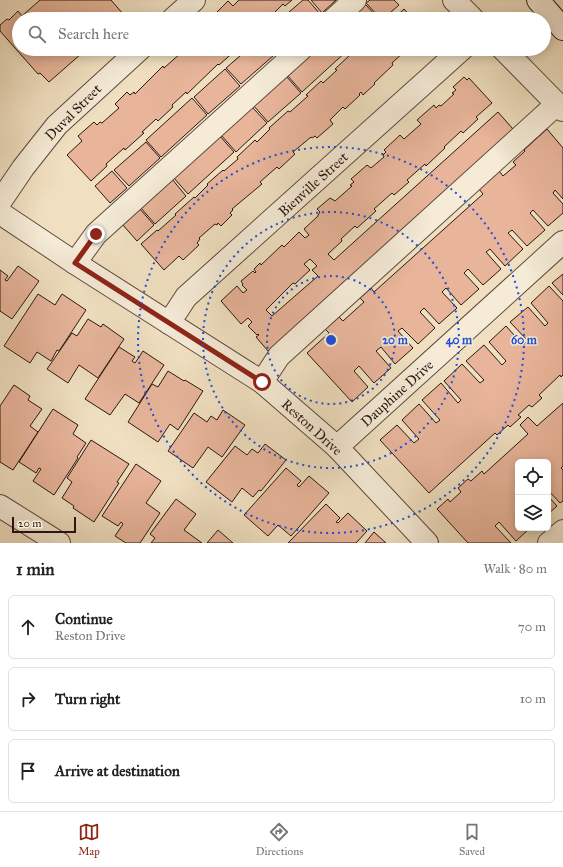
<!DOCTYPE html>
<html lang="en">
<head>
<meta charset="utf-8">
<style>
	body { margin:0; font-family:"IM FELL Great Primer",serif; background:#f2f2f2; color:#222 }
	.controls { position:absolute; right:12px; bottom:12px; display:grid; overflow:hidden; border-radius:6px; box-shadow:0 2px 10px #0003 }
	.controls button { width:36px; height:36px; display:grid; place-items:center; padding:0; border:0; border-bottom:1px solid #e0e0e0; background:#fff; color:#222; font:20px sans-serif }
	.scale { position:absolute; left:12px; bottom:10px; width:64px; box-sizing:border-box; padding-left:4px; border:2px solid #2a170f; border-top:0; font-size:11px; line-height:14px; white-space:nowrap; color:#2a170f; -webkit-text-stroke:3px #f5ebd7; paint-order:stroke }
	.stop { position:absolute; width:12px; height:12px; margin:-9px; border:3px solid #8f2418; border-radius:50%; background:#fff }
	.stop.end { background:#8f2418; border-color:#fff; box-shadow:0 1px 4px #0008 }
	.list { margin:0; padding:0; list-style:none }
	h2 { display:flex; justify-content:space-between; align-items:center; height:52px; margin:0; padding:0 16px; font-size:17px }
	h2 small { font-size:13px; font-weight:400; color:#767676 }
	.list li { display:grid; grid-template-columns:26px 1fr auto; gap:12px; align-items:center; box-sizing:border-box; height:64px; margin:0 8px 8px; padding:0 8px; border:1px solid #e0e0e0; border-radius:6px }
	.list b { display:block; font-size:15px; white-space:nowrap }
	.list p { margin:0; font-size:13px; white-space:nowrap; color:#767676 }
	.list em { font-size:13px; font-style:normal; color:#767676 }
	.icon { flex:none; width:22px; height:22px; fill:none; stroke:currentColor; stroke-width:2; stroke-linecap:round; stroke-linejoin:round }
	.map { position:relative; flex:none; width:563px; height:543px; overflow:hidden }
	.search { position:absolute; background:#fff; box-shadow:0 2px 10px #0003; left:12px; right:12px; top:12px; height:44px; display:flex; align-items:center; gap:10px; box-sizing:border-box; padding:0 14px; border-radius:22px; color:#767676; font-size:15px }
	.sheet { height:268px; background:#fff }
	nav { display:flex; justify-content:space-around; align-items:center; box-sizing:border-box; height:56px; border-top:1px solid #e0e0e0; background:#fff; font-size:11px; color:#767676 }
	nav a { display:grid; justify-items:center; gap:2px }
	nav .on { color:#8f2418 }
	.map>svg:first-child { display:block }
	.building { fill:#e8b59b; stroke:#2a170f; fill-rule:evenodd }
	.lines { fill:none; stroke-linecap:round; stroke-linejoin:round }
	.minor-casing { stroke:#5c493c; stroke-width:24 }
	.secondary-casing { stroke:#2a170f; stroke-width:24 }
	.minor { stroke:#f5ebd7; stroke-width:22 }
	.secondary { stroke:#f5ebd7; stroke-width:22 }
	.route { stroke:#8f2418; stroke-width:5 }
	.ring { fill:none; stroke:#1d4ed8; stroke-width:2; stroke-dasharray:2 4 }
	.labels { text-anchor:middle; stroke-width:3; stroke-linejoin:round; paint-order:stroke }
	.street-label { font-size:14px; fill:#2a170f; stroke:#f5ebd7 }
	.centre { fill:#1d4ed8; stroke:#f5ebd7; stroke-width:2 }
	.ring-label { font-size:12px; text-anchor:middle; font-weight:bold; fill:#1d4ed8; stroke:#f5ebd7; stroke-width:3; stroke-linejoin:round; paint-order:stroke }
</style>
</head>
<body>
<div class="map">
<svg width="563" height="543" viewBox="0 0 563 543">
	<rect width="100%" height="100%" fill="#f0e0c1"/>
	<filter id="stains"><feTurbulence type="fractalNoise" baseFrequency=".005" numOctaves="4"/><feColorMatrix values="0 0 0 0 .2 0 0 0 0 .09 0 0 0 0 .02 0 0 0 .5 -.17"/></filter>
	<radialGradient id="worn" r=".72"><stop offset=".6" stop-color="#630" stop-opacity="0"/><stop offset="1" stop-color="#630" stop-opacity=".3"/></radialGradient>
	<g class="building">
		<polygon points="40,0 111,0 124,15 119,19 19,19 19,49 77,49 81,54 49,82 40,73 38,74 0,31 0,25 7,19 9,20 18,11 22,16"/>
		<polygon points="239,0 292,0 285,6 283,4 271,16 272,18 270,19 215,19 217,17 215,14 228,1 233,6"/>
		<polygon points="303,0 308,0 320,14 315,19 281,19"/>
		<polygon points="311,0 336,0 322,13"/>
		<polygon points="370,0 394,0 399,5 383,19 381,19 366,3"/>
		<polygon points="365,4 379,19 349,19"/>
		<polygon points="404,9 413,19 393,19"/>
		<polygon points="181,49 237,49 219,65 218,64 187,94 186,92 172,105 173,107 158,121 156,119 142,132 144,133 125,150 124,148 106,164 107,166 91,181 67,155 82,141 78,136 94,122 97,125 100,122 102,123 119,108 115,104 127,92 130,95 134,92 135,94 163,66 164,68 182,52 180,50"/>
		<polygon points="248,49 266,49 273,56 241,84 226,68"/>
		<polygon points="315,49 349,49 302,92 287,75"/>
		<polygon points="360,49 407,49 392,63 393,65 374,83 375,84 363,95 361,92 359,94 360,95 345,109 343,107 330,120 333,124 317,138 315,136 312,138 311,137 293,152 295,154 279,169 277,167 260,182 262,184 232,209 233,210 230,213 232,215 221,226 218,223 217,225 215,224 199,238 200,239 197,243 199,245 183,260 179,256 164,270 141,244 157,230 158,231 176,215 175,214 194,197 195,198 208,185 207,184 223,170 224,171 238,159 237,157 255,140 257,142 270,129 269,128 288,111 290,112 308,96 306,95 321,81 323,83 337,70 335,69 351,54 352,56"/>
		<polygon points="225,69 240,86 208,114 194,97"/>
		<polygon points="286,76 301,93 268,122 253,105"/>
		<path d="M 464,77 L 467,80 L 469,78 L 492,103 L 476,117 L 478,119 L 463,133 L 461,131 L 444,147 L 445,148 L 426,166 L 425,164 L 407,180 L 409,182 L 394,195 L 392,193 L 374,209 L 376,211 L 357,228 L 355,226 L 341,239 L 342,241 L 328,254 L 334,260 L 498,112 L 513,129 L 268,351 L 256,337 L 259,335 L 258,334 L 257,335 L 248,326 L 252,322 L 248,318 L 241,324 L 221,301 L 237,286 L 243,293 L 247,290 L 242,285 L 243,284 L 241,281 L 253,271 L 255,273 L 256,272 L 254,269 L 260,263 L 261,265 L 282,245 L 284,247 L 299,232 L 305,238 L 309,235 L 304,229 L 318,216 L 318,215 L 320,212 L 317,209 L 330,198 L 335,201 L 352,186 L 350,185 L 354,182 L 351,179 L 367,165 L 371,168 L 384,157 L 383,155 L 386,152 L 384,150 L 400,135 L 404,139 L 421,124 L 417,120 L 434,105 L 436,108 L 439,105 L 441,106 L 454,94 L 452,93 L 456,90 L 453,87 ZM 310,259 L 317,266 L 312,270 L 318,276 L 272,316 L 266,310 L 293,283 L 295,284 L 310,270 L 304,264 Z"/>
		<polygon points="192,98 207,115 161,157 146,140"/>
		<polygon points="252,107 267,123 236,152 221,135"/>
		<polygon points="547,129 563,148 563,199 555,190 553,193 563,204 563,213 548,226 533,210 530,213 545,230 527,246 512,230 508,233 523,249 505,266 490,249 486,252 501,269 483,285 468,269 464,273 479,289 461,305 446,288 442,292 457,308 439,324 424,308 420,312 435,328 418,344 402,328 398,331 413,348 395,364 381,347 376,351 391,368 374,383 359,366 354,371 368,387 352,402 307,353 329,333 325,329 339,317 343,321 364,302 360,298 371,288 374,292 483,194 479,189 499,171 503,176 516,165 513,162 525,151 524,150"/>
		<polygon points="219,135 234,152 188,194 173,177"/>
		<polygon points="146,142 160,158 129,186 114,170"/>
		<polygon points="112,171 127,188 110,203 95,186"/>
		<polygon points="172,179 186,196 155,224 140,207"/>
		<polygon points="139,208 154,225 137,241 122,224"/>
		<polygon points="18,266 39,281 12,319 0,311 0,270 8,276 5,280 7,281"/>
		<polygon points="563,274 563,295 552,283"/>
		<polygon points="549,286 563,301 563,375 561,377 560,375 539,395 542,398 532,407 529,405 518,415 521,417 510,427 508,425 497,435 495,433 429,493 380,440 397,425 414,443 419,439 402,420 419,404 436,423 440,420 422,400 441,383 458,403 461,400 444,381 462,364 480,383 484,380 466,361 484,345 502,365 506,361 489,342 506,326 523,345 528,341 510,322 528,307 545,326 548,323 531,303"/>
		<polygon points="38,294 55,305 62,294 86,310 59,351 57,350 51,361 37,352 30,363 4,346"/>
		<polygon points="88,319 101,327 103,324 124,339 98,378 79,365 68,383 47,369 72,333 77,336"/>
		<polygon points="119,347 135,357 132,361 135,363 143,351 164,365 139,403 125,394 110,415 85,399"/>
		<polygon points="168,371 184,381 185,380 203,391 178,430 170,424 158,442 128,422 152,384 158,387"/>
		<polygon points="14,385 30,396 28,400 42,409 30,426 38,432 13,470 0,462 0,406"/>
		<polygon points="563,403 563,466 561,468 563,470 563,501 560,503 548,490 548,462 518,462 518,528 530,528 516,541 499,522 495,526 511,543 468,543 437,509 448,499 450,502 461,492 458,488 468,479 471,481 482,471 484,474 528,434 520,425 528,417 537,426"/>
		<polygon points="53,409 78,425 73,434 86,443 77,457 78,458 54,495 33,481 41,469 39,468 36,473 19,462"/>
		<polygon points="223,410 245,425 222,457 208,447 193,468 168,451 194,413 207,422 211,416 217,420"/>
		<polygon points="91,440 129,464 117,482 119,483 94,522 73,508 74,506 62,498 72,482 67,478"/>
		<polygon points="265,444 286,460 261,491 259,490 253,497 242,488 232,502 206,482 235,446 247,455 252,449 258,453"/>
		<polygon points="136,464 161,481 146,503 160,513 140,543 126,543 115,536 123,524 121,522 118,526 102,516"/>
		<polygon points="286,468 301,481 297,485 299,487 309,476 329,493 291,536 278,525 268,536 244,515"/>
		<polygon points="548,496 557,506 548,514"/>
		<polygon points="176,499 196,514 184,530 202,543 151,543 155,538 150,534"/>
		<polygon points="326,504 340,518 336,522 338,523 348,513 367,531 356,543 288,543"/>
		<polygon points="218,530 233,543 207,543"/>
		<polygon points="374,532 386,543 365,543"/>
	</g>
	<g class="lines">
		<defs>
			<g id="minor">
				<polyline points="454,0 473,19"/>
				<polyline points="173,19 194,0"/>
				<polyline points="334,19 355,0"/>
				<polyline points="503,49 563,110"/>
				<polyline points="0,202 23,168 57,125 140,49"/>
				<polyline points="0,213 75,263 262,382 337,447 427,543"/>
				<polyline points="75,263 96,234 301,49"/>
				<polyline points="169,323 186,297 462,49"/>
				<polyline points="262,382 279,356 557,104"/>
				<polyline points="337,447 563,242"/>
				<polyline points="0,506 59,543"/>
				<polyline points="549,543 563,531"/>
			</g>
			<polyline id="secondary" points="538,0 563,29"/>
		</defs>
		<use href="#minor" class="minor-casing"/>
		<use href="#secondary" class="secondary-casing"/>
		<use href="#minor" class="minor"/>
		<use href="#secondary" class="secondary"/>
	</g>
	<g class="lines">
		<polyline class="route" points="96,234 75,263 262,382"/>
	</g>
	<g class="ring">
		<circle cx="331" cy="340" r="64"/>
		<circle cx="331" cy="340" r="128"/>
		<circle cx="331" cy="340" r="193"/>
	</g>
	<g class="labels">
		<g class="street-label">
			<text transform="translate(73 112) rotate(-45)" y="5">Duval Street</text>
			<text transform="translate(313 184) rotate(-42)" y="5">Bienville Street</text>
			<text transform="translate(397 393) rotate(-42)" y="5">Dauphine Drive</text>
			<text transform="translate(312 427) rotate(42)" y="5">Reston Drive</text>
		</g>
	</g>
	<circle cx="331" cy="340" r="6" class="centre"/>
	<g class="ring-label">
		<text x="395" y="344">20 m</text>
		<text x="459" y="344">40 m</text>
		<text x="524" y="344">60 m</text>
	</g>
	<rect width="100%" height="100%" filter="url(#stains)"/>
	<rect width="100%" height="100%" fill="url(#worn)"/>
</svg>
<div class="controls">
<button><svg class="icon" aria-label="locate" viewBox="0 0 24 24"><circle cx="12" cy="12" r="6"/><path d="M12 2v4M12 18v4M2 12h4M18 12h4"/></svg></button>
<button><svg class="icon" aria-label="layers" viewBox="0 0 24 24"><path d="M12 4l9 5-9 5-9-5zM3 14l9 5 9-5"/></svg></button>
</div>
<div class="scale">20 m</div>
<div class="stop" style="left:262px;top:382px"></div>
<div class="stop end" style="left:96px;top:234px"></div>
<div class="search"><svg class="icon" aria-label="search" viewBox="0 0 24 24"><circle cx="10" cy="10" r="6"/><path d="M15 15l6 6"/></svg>Search here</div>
</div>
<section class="sheet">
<h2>1 min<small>Walk · 80 m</small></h2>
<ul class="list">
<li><svg class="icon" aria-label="ahead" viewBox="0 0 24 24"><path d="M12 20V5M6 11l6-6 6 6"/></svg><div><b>Continue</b><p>Reston Drive</p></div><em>70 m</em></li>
<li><svg class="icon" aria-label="right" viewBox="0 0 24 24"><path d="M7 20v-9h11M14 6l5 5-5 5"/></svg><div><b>Turn right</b></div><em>10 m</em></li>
<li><svg class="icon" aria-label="arrive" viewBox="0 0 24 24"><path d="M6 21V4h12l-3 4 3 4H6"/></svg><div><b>Arrive at destination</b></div></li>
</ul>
</section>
<nav>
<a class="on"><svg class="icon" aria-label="map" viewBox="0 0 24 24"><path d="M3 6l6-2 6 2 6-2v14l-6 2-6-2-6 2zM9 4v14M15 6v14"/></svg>Map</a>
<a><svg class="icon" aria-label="directions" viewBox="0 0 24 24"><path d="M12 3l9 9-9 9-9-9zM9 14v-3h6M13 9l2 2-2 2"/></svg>Directions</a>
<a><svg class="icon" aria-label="saved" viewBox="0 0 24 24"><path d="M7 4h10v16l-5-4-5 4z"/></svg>Saved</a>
</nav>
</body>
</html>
